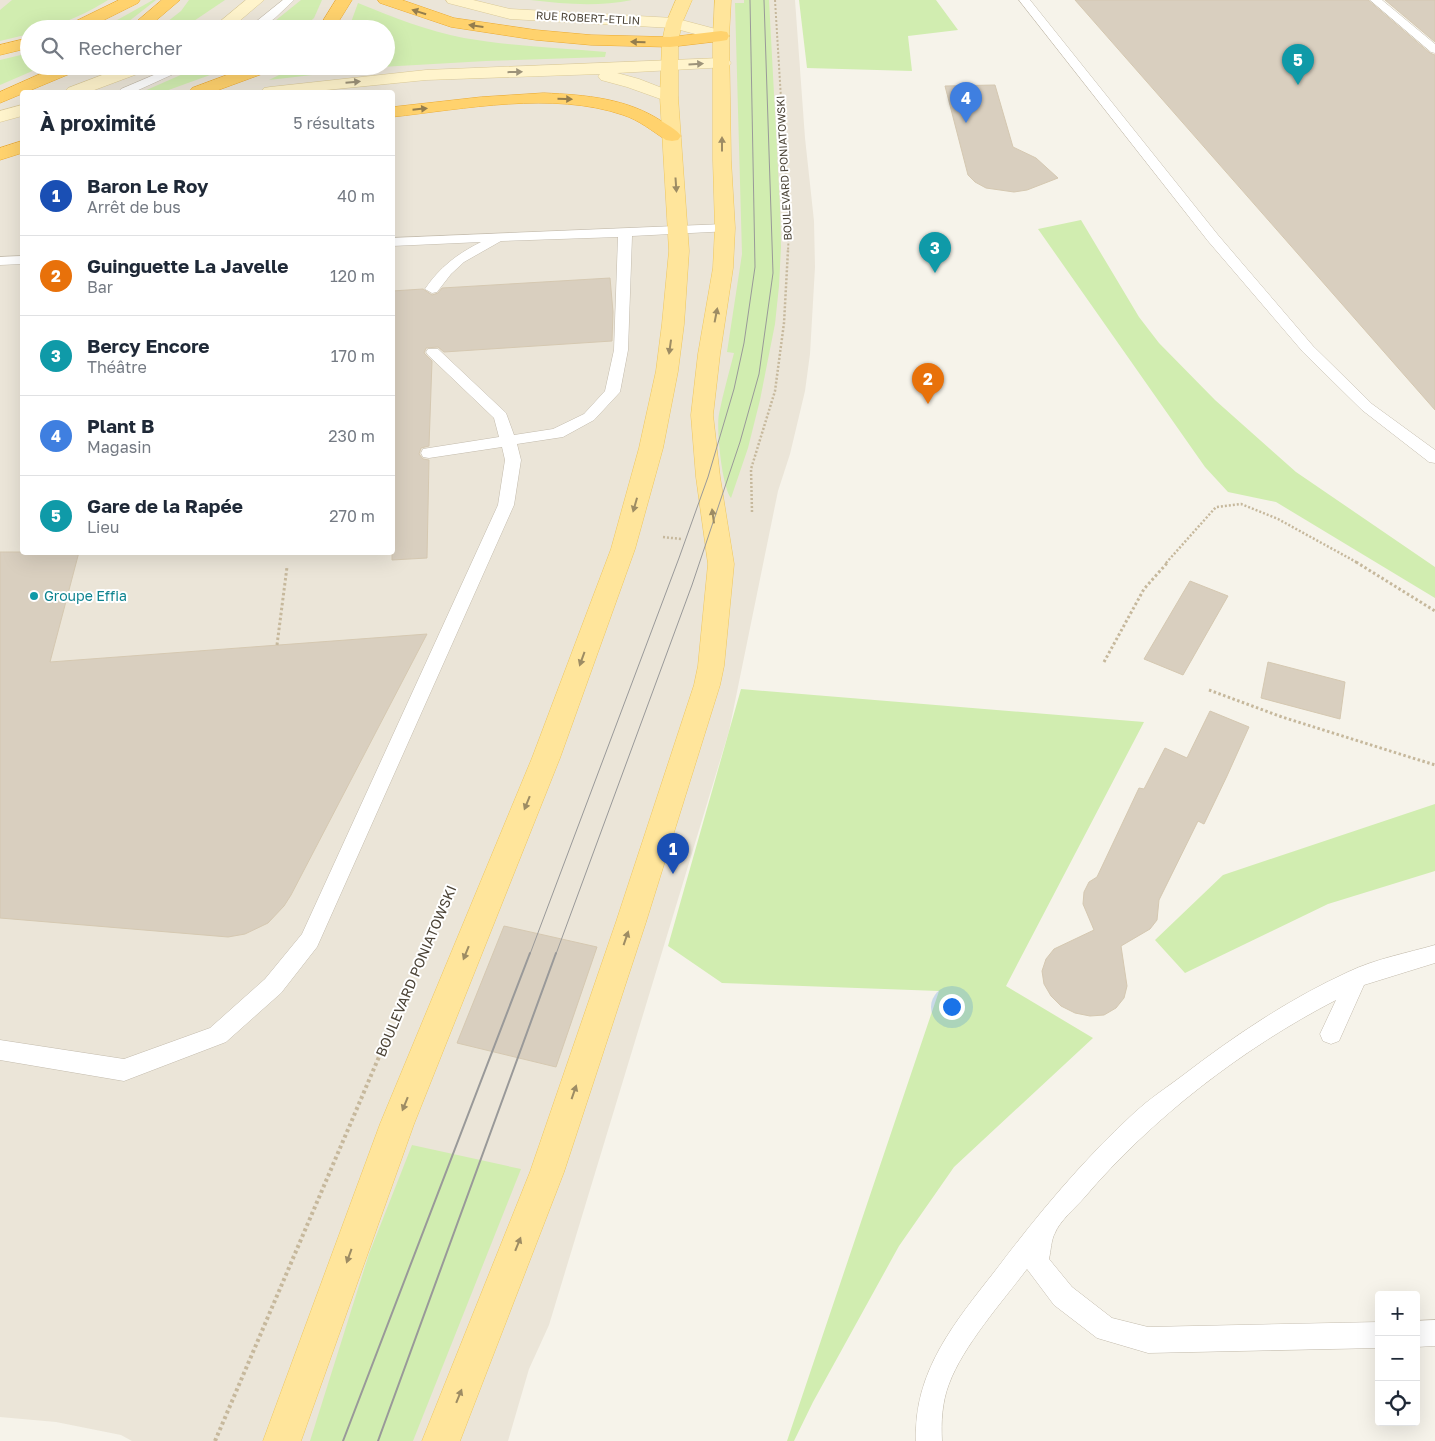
<!DOCTYPE html>
<html lang="fr">
<head>
<meta charset="utf-8">
<style>
	body { margin:0; font-family:"Golos Text",sans-serif; background:#f2f2f3; color:#1f2937 }
	.controls { position:absolute; right:15px; bottom:15px; display:grid; overflow:hidden; border-radius:5px; box-shadow:0 5px 20px #0002 }
	.controls button { width:45px; height:45px; display:grid; place-items:center; padding:0; border:0; border-bottom:1px solid #e0e1e3; background:#fff; color:#1f2937; font:25px sans-serif }
	.you { position:absolute; left:951px; top:1006px; width:18px; height:18px; margin:-12px; border:4px solid #fff; border-radius:50%; background:#1a73e8; box-shadow:0 0 0 8px #1a73e833 }
	.badge { display:grid; place-items:center; width:32px; height:32px; border-radius:50%; background:#ff4119; color:#fff; font-size:16px; font-weight:700 }
	.pin { position:absolute; translate:-50% -41px; filter:drop-shadow(0 1px 2px #0008) }
	.pin::after { content:''; position:absolute; top:26px; width:18px; height:15px; background:inherit; clip-path:polygon(0 0,100% 0,50% 100%) }
	.list { margin:0; padding:0; list-style:none }
	h2 { display:flex; justify-content:space-between; align-items:center; height:65px; margin:0; padding:0 20px; font-size:21px }
	h2 small { font-size:16px; font-weight:400; color:#747a83 }
	.list li { display:grid; grid-template-columns:32px 1fr auto; gap:15px; align-items:center; box-sizing:border-box; height:80px; padding:0 20px; border-top:1px solid #e0e1e3 }
	.list b { display:block; font-size:19px; white-space:nowrap }
	.list p { margin:0; font-size:16px; white-space:nowrap; color:#747a83 }
	.list em { font-size:16px; font-style:normal; color:#747a83 }
	.icon { flex:none; width:28px; height:28px; fill:none; stroke:currentColor; stroke-width:2; stroke-linecap:round; stroke-linejoin:round }
	.map { position:relative; flex:none; width:1435px; height:1441px; overflow:hidden }
	.search { position:absolute; background:#fff; box-shadow:0 5px 20px #0002; left:20px; top:20px; width:375px; height:55px; display:flex; align-items:center; gap:12px; box-sizing:border-box; padding:0 18px; border-radius:28px; color:#747a83; font-size:19px }
	.panel { position:absolute; background:#fff; box-shadow:0 5px 20px #0002; left:20px; top:90px; width:375px; height:465px; border-radius:5px }
	.map>svg:first-child { display:block }
	.residential { fill:#ebe5d8; fill-rule:evenodd }
	.green { fill:#d1edb0 }
	.building { fill:#d9cfbf; stroke:#d5c8b1 }
	.lines { fill:none; stroke-linecap:round; stroke-linejoin:round }
	.lane-casing { stroke:#c3bbac; stroke-width:1 }
	.secondary-casing { stroke:#dac997; stroke-width:1 }
	.primary-casing { stroke:#eec760; stroke-width:1 }
	.highway-casing { stroke:#ebaa30; stroke-width:1 }
	.path-far3 { stroke:#c6b89c; stroke-width:2; stroke-dasharray:2 2; stroke-linecap:butt }
	.path-far2 { stroke:#c6b89c; stroke-width:2.5; stroke-dasharray:2 2; stroke-linecap:butt }
	.path-far1 { stroke:#c6b89c; stroke-width:3; stroke-dasharray:2.5 2.5; stroke-linecap:butt }
	.path { stroke:#c6b89c; stroke-width:4; stroke-dasharray:3 3; stroke-linecap:butt }
	.lane { fill:#fff; fill-rule:evenodd }
	.secondary { fill:#fff4cc; fill-rule:evenodd }
	.primary { fill:#ffe59b; fill-rule:evenodd }
	.highway { fill:#ffd26d; fill-rule:evenodd }
	.tram-far1 { stroke:#999; stroke-width:1 }
	.tram { stroke:#999; stroke-width:2 }
	.oneway { fill:#947d4d }
	.oneway2 { fill:#9d937a }
	.oneway3 { fill:#9d8c64 }
	.culture-dot { fill:#0f9aa8; stroke:#fff; stroke-width:2 }
	.labels { text-anchor:middle; stroke-width:4; stroke-linejoin:round; paint-order:stroke }
	.far-street-label { font-size:11px; fill:#4c4437; stroke:#fff }
	.culture-label { font-size:14px; fill:#0d838f; stroke:#fff; text-anchor:start }
	.street-label { font-size:14px; fill:#4c4437; stroke:#fff }
</style>
</head>
<body>
<div class="map">
<svg width="1435" height="1441" viewBox="0 0 1435 1441">
	<rect width="100%" height="100%" fill="#f6f3ea"/>
	<path class="residential" d="M 0,0 L 795,0 L 805,138 L 814,221 L 815,267 L 810,354 L 805,391 L 790,454 L 778,491 L 729,731 L 549,1325 L 529,1369 L 508,1441 L 132,1441 L 121,1435 L 56,1422 L 0,1417 ZM 29,29 L 386,29 L 386,66 L 29,66 ZM 22,92 L 392,92 L 392,552 L 22,552 Z"/>
	<g class="green">
		<path d="M 12,0 L 108,0 C 85,14 56,29 29,29 L 29,34 L 0,41 L 0,10 Z"/>
		<polygon points="153,0 156,0 119,29 101,29"/>
		<polygon points="189,0 225,0 182,29 158,29 181,11"/>
		<polygon points="301,0 322,0 314,18 302,29 265,29"/>
		<path d="M 530,0 L 632,0 C 597,7 565,4 530,0 Z"/>
		<path d="M 744,0 L 769,0 L 780,207 L 781,247 L 779,286 L 775,324 L 760,400 L 748,448 L 731,498 C 722,487 716,428 719,414 C 723,393 729,373 734,353 L 727,352 L 742,254 L 735,3 L 744,3 Z"/>
		<polygon points="799,0 936,0 958,30 908,36 912,71 807,68"/>
		<path d="M 358,3 C 393,17 427,31 464,38 C 511,46 559,48 606,52 L 605,57 L 486,61 L 381,67 L 269,80 L 297,66 L 386,66 L 386,29 L 346,29 L 350,25 Z"/>
		<polygon points="29,53 29,66 44,66 0,85 0,60"/>
		<polygon points="201,66 235,66 163,92 142,92"/>
		<polygon points="1081,220 1139,317 1159,343 1215,400 1296,472 1435,567 1435,598 1276,502 1228,492 1205,467 1038,229"/>
		<polygon points="741,689 1144,722 1006,986 1093,1038 954,1167 899,1246 813,1402 794,1441 787,1441 939,991 722,983 668,946"/>
		<polygon points="1435,804 1435,871 1328,904 1185,973 1155,940 1223,875"/>
		<polygon points="412,1145 521,1169 413,1441 310,1441 369,1254"/>
	</g>
	<g class="building">
		<polygon points="1075,0 1368,0 1430,53 1435,55 1435,410"/>
		<polygon points="1385,0 1435,0 1435,42"/>
		<polygon points="995,85 1013,147 1036,158 1058,178 1027,190 1014,192 986,188 975,182 968,175 945,86"/>
		<polygon points="610,278 613,312 612,341 444,352 438,347 426,348 424,353 432,361 429,446 421,448 419,454 423,459 429,460 427,558 392,560 392,291 423,289 432,295 438,293 442,288"/>
		<polygon points="0,552 79,552 50,662 427,634 291,895 284,906 268,923 245,934 228,937 0,918"/>
		<polygon points="1190,581 1228,596 1183,675 1144,659"/>
		<polygon points="1268,662 1345,682 1340,719 1261,698"/>
		<polygon points="1210,711 1249,727 1227,776 1204,824 1198,821 1159,900 1157,920 1150,929 1121,946 1127,986 1124,998 1116,1008 1104,1015 1090,1016 1075,1013 1061,1006 1051,996 1044,984 1042,971 1046,959 1054,949 1094,930 1083,904 1084,892 1089,882 1097,877 1139,788 1144,789 1165,748 1187,758"/>
		<polygon points="504,926 597,947 556,1067 457,1043"/>
	</g>
	<g class="lines">
		<defs>
			<g id="lane">
				<polygon points="283,0 294,0 275,18 260,29 247,29"/>
				<polygon points="1019,0 1030,0 1218,235 1313,346 1372,404 1435,450 1435,463 1429,462 1362,410 1303,352 1208,241"/>
				<polygon points="1370,0 1382,0 1435,44 1435,53 1431,52"/>
				<polygon points="175,66 191,66 134,92 119,92 121,89"/>
				<path d="M 725,224 L 730,225 L 732,228 L 730,231 L 632,236 L 628,350 L 620,392 L 594,420 L 563,437 L 517,444 L 521,460 L 514,505 L 317,947 L 281,993 L 226,1042 L 124,1081 L 0,1060 L 0,1040 L 124,1059 L 210,1028 L 265,979 L 302,934 L 498,505 L 505,460 L 502,447 L 429,458 L 423,457 L 421,453 L 423,449 L 429,448 L 499,437 L 494,418 L 428,355 L 426,352 L 428,349 L 438,349 L 506,413 L 514,435 L 553,429 L 584,414 L 605,391 L 614,350 L 618,237 L 501,241 L 464,262 L 451,274 L 437,292 L 432,293 L 425,289 C 440,267 457,254 481,242 L 392,246 L 392,238 Z"/>
				<polygon points="22,256 22,264 0,265 0,257"/>
				<path d="M 1435,945 L 1435,963 L 1364,985 L 1339,1041 L 1331,1044 L 1323,1041 L 1320,1034 L 1336,1000 C 1243,1048 1152,1118 1084,1198 C 1076,1207 1059,1222 1055,1233 C 1051,1240 1051,1251 1049,1259 L 1072,1287 L 1112,1318 L 1148,1327 L 1379,1322 L 1379,1348 L 1148,1353 L 1097,1338 L 1054,1305 L 1027,1269 C 1002,1302 963,1346 949,1384 C 942,1402 941,1422 942,1441 L 916,1441 C 913,1372 955,1322 995,1271 C 1038,1214 1082,1161 1134,1113 C 1149,1099 1166,1088 1182,1076 C 1234,1036 1289,999 1348,972 C 1375,959 1407,953 1435,945 Z"/>
				<polygon points="1435,1320 1435,1346 1416,1347 1416,1321"/>
			</g>
			<g id="secondary">
				<polygon points="246,0 264,0 230,29 211,29"/>
				<polygon points="446,0 473,0 510,9 674,18 727,32 729,36 727,40 721,41 673,28 510,19 448,3"/>
				<polygon points="722,58 728,59 731,63 728,67 617,73 639,79 675,93 678,97 675,101 669,102 627,87 601,80 598,76 600,74 426,80 306,92 261,92 264,88 270,87 426,70"/>
				<polygon points="126,66 150,66 148,70 89,92 65,92 68,88"/>
				<polygon points="22,105 22,116 0,122 0,111"/>
			</g>
			<g id="primary">
				<polygon points="676,0 692,0 682,23 678,42 678,97 689,251 684,324 678,371 663,448 635,549 560,758 414,1124 301,1441 263,1441 380,1124 532,758 611,549 639,448 656,371 662,324 669,251 660,97 662,42 666,23"/>
				<polygon points="715,0 731,0 729,36 731,160 735,228 733,268 720,354 713,415 720,477 734,564 724,666 720,685 646,922 564,1172 460,1441 422,1441 530,1172 616,922 694,685 698,666 708,564 696,477 691,415 698,354 713,268 715,228 713,160 713,36"/>
			</g>
			<g id="highway">
				<polygon points="119,0 140,0 138,3 86,29 64,29 66,26"/>
				<polygon points="162,0 180,0 146,29 128,29"/>
				<polygon points="336,0 352,0 334,29 318,29"/>
				<polygon points="378,0 402,0 454,18 536,30 591,35 670,37 721,31 727,32 729,36 727,40 721,41 670,47 591,45 536,40 451,27 380,3"/>
				<polygon points="29,38 29,48 0,55 0,45"/>
				<polygon points="58,66 81,66 79,70 0,103 0,92"/>
				<polygon points="251,66 275,66 273,70 213,92 189,92 192,88"/>
				<path d="M 544,93 C 586,95 627,98 663,122 C 669,126 677,130 681,136 L 678,140 L 672,141 L 666,140 C 652,131 639,120 623,115 C 553,91 464,109 392,117 L 392,107 L 481,97 Z"/>
				<polygon points="22,141 22,153 0,160 0,148"/>
			</g>
		</defs>
		<use href="#lane" class="lane-casing"/>
		<use href="#secondary" class="secondary-casing"/>
		<use href="#primary" class="primary-casing"/>
		<use href="#highway" class="highway-casing"/>
		<polyline class="path-far3" points="775,0 789,230 788,251"/>
		<g class="path-far2">
			<polyline points="752,512 751,469 775,391 784,323 788,250"/>
			<polyline points="663,537 681,539"/>
			<polyline points="1166,563 1216,507 1241,504 1278,519 1358,563"/>
		</g>
		<g class="path-far1">
			<polyline points="1356,562 1435,611"/>
			<polyline points="277,645 287,567"/>
			<polyline points="1104,662 1144,589 1168,562"/>
			<polyline points="1209,690 1282,717 1435,765"/>
		</g>
		<polyline class="path" points="215,1441 393,1024"/>
		<use href="#lane" class="lane"/>
		<use href="#secondary" class="secondary"/>
		<use href="#primary" class="primary"/>
		<use href="#highway" class="highway"/>
		<g class="tram-far1">
			<polyline points="530,954 679,558 708,477 734,389 744,343 755,267 750,0"/>
			<polyline points="556,954 692,585 740,442 759,374 773,273 764,0"/>
		</g>
		<g class="tram">
			<polyline points="343,1441 530,953"/>
			<polyline points="378,1441 556,953"/>
		</g>
	</g>
	<defs><path id="oneway-solid" d="M-6-.8H1V-3.2L6.5 0L1 3.2V.8H-6Z" transform="scale(1.25)"/></defs>
	<g class="oneway">
		<use href="#oneway-solid" transform="translate(419 12) rotate(-162)"/>
		<use href="#oneway-solid" transform="translate(476 26) rotate(-172)"/>
		<use href="#oneway-solid" transform="translate(638 42) rotate(-179)"/>
		<use href="#oneway-solid" transform="translate(565 99) rotate(1)"/>
		<use href="#oneway-solid" transform="translate(420 109) rotate(-6)"/>
	</g>
	<g class="oneway2">
		<use href="#oneway-solid" transform="translate(696 64) rotate(-3)"/>
		<use href="#oneway-solid" transform="translate(515 72) rotate(-1)"/>
		<use href="#oneway-solid" transform="translate(353 82) rotate(-5)"/>
	</g>
	<g class="oneway3">
		<use href="#oneway-solid" transform="translate(722 144) rotate(-90)"/>
		<use href="#oneway-solid" transform="translate(676 185) rotate(86)"/>
		<use href="#oneway-solid" transform="translate(716 315) rotate(-79)"/>
		<use href="#oneway-solid" transform="translate(670 347) rotate(98)"/>
		<use href="#oneway-solid" transform="translate(635 505) rotate(106)"/>
		<use href="#oneway-solid" transform="translate(713 516) rotate(-98)"/>
		<use href="#oneway-solid" transform="translate(582 659) rotate(110)"/>
		<use href="#oneway-solid" transform="translate(527 803) rotate(112)"/>
		<use href="#oneway-solid" transform="translate(626 938) rotate(-71)"/>
		<use href="#oneway-solid" transform="translate(466 953) rotate(112)"/>
		<use href="#oneway-solid" transform="translate(574 1092) rotate(-71)"/>
		<use href="#oneway-solid" transform="translate(405 1104) rotate(112)"/>
		<use href="#oneway-solid" transform="translate(518 1244) rotate(-68)"/>
		<use href="#oneway-solid" transform="translate(349 1256) rotate(110)"/>
		<use href="#oneway-solid" transform="translate(459 1396) rotate(-68)"/>
	</g>
	<circle class="culture-dot" cx="34" cy="596" r="5"/>
	<g class="labels">
		<g class="far-street-label">
			<text transform="translate(588 18) rotate(3)" y="4">RUE ROBERT-ETLIN</text>
			<text transform="translate(784 168) rotate(-93)" y="4">BOULEVARD PONIATOWSKI</text>
		</g>
		<g class="culture-label">
			<text x="44" y="601">Groupe Effia</text>
		</g>
		<g class="street-label">
			<text transform="translate(416 971) rotate(-67)" y="5">BOULEVARD PONIATOWSKI</text>
		</g>
	</g>
</svg>
<div class="controls">
<button>+</button>
<button>−</button>
<button><svg class="icon" aria-label="locate" viewBox="0 0 24 24"><circle cx="12" cy="12" r="6"/><path d="M12 2v4M12 18v4M2 12h4M18 12h4"/></svg></button>
</div>
<div class="you"></div>
<div class="pin badge" style="left:673px;top:874px;background:#1a4fb4">1</div>
<div class="pin badge" style="left:928px;top:404px;background:#e8710a">2</div>
<div class="pin badge" style="left:935px;top:273px;background:#0f9aa8">3</div>
<div class="pin badge" style="left:966px;top:123px;background:#3f7fe0">4</div>
<div class="pin badge" style="left:1298px;top:85px;background:#0f9aa8">5</div>
<div class="search"><svg class="icon" aria-label="search" viewBox="0 0 24 24"><circle cx="10" cy="10" r="6"/><path d="M15 15l6 6"/></svg>Rechercher</div>
<section class="panel">
<h2>À proximité<small>5 résultats</small></h2>
<ul class="list">
<li><span class="badge" style="background:#1a4fb4">1</span><div><b>Baron Le Roy</b><p>Arrêt de bus</p></div><em>40 m</em></li>
<li><span class="badge" style="background:#e8710a">2</span><div><b>Guinguette La Javelle</b><p>Bar</p></div><em>120 m</em></li>
<li><span class="badge" style="background:#0f9aa8">3</span><div><b>Bercy Encore</b><p>Théâtre</p></div><em>170 m</em></li>
<li><span class="badge" style="background:#3f7fe0">4</span><div><b>Plant B</b><p>Magasin</p></div><em>230 m</em></li>
<li><span class="badge" style="background:#0f9aa8">5</span><div><b>Gare de la Rapée</b><p>Lieu</p></div><em>270 m</em></li>
</ul>
</section>
</div>
</body>
</html>
